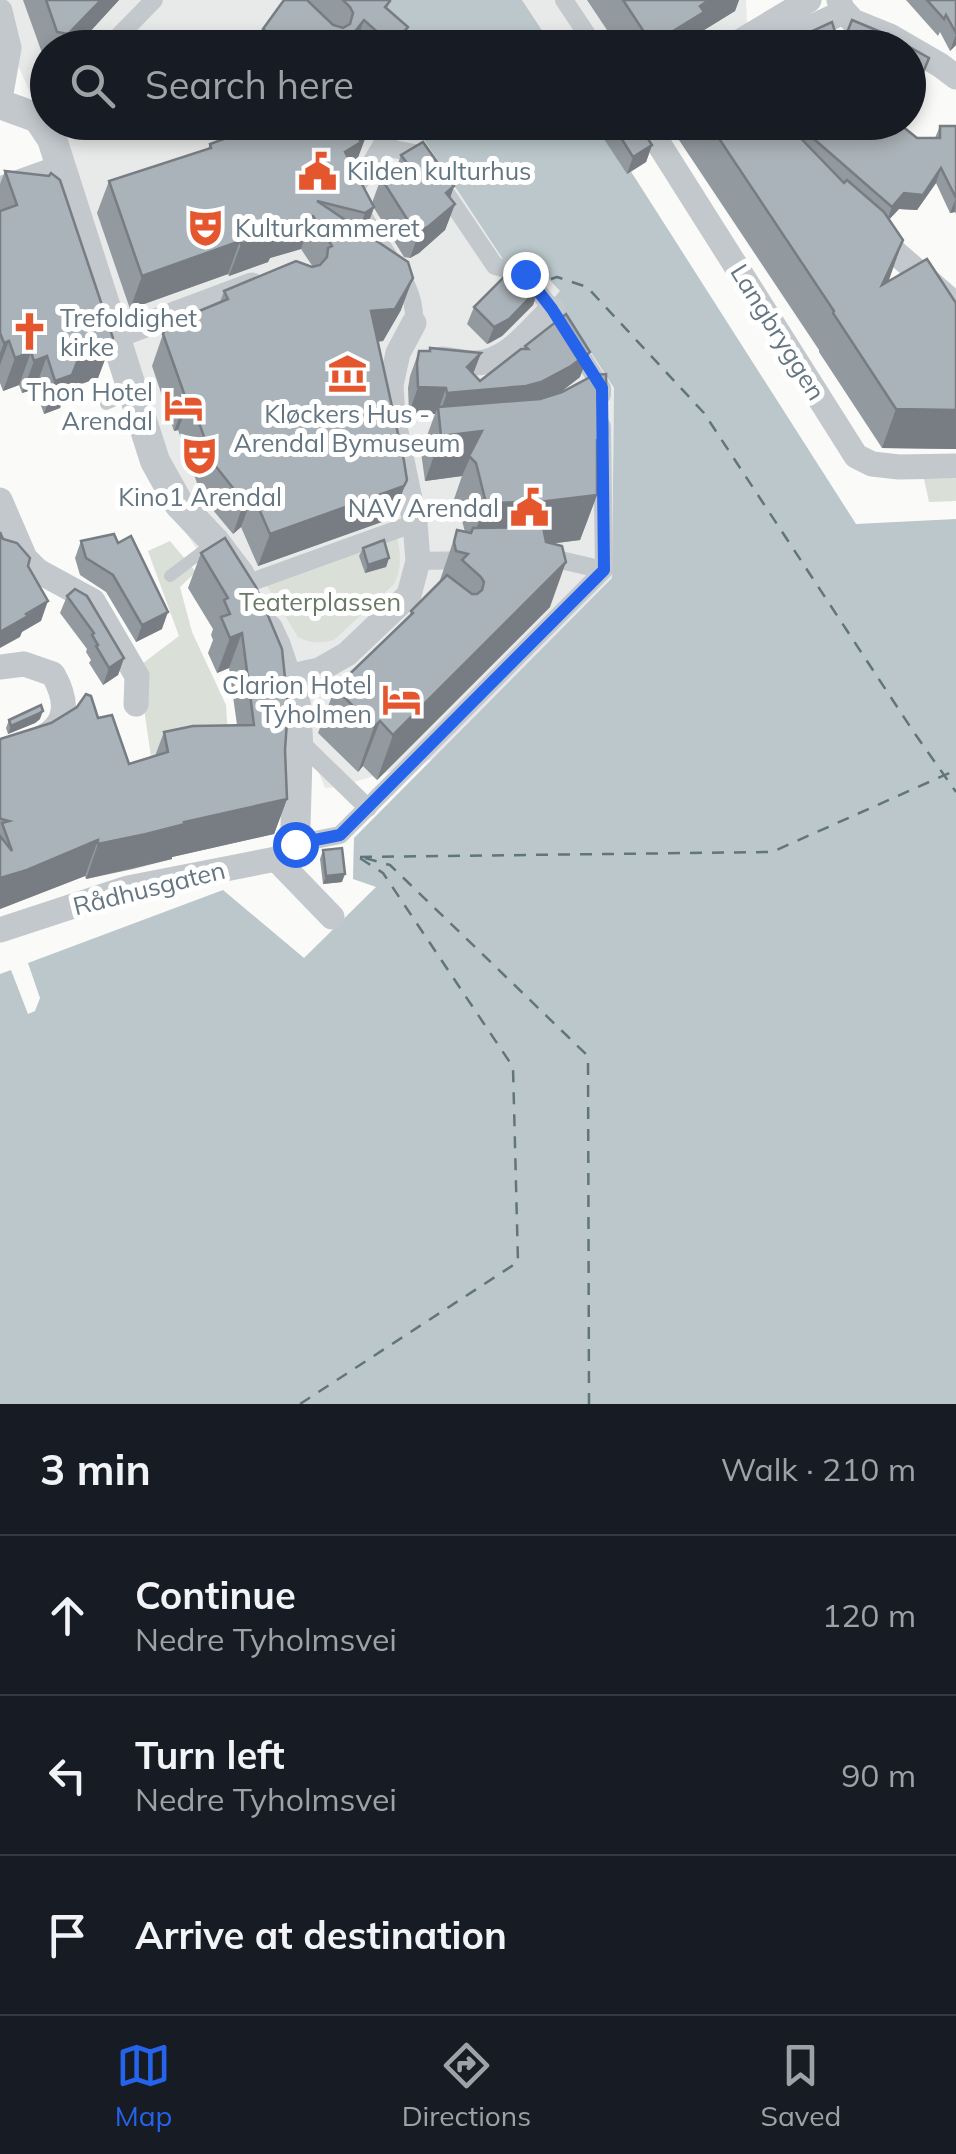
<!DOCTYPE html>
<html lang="en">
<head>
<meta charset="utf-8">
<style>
	body { margin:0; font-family:Mulish,sans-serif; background:#242831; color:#f1f3f6 }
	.stop { position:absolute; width:30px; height:30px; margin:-22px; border:8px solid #2563eb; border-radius:50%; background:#fff }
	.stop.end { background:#2563eb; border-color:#fff; box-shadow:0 2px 10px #0008 }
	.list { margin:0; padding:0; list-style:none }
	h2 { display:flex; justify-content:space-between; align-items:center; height:130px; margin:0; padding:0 40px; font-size:42px }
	h2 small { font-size:32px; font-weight:400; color:#9ea1a6 }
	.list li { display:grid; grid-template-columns:65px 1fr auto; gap:30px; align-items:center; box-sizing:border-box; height:160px; padding:0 40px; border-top:2px solid #363941 }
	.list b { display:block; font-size:38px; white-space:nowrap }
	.list p { margin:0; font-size:32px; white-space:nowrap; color:#9ea1a6 }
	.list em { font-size:32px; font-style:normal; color:#9ea1a6 }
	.icon { flex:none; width:55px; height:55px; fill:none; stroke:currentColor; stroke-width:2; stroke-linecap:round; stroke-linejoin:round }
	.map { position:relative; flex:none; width:956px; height:1404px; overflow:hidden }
	.search { position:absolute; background:#171b24; box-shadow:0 5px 15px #0003; left:30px; right:30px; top:30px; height:110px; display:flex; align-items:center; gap:25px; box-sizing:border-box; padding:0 35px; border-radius:55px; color:#9ea1a6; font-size:38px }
	.sheet { height:610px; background:#171b24 }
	nav { display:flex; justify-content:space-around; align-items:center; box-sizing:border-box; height:140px; border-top:2px solid #363941; background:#171b24; font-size:28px; color:#9ea1a6 }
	nav a { display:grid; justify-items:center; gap:5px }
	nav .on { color:#2563eb }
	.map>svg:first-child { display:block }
	.built { fill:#e8e9e9 }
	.green { fill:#dadfd7 }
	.water { fill:#bbc7cb }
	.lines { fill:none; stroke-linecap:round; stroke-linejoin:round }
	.ferry { stroke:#60757c; stroke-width:2.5; stroke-dasharray:12 10; stroke-linecap:butt }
	.service { stroke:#c3c8cc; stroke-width:12 }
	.pedestrian { stroke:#c3c8cc; stroke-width:18 }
	.minor { stroke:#c3c8cc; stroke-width:25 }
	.tertiary { stroke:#c3c8cc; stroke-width:30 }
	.wall { fill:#929a9f }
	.shaded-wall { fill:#777d82 }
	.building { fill:#aab3b9; stroke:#777d82; stroke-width:2.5 }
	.route { stroke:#2563eb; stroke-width:12 }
	.labels { text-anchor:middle; stroke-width:10; stroke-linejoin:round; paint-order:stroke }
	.poi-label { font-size:25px; fill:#657683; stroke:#fff; text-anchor:start }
	.street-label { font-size:25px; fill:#657683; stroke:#fff }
	.park-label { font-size:25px; fill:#687a64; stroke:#fff }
</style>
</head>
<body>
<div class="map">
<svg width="956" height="1404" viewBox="0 0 956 1404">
	<rect width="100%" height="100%" fill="#fafaf8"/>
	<g class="built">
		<polygon points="0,0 342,0 382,47 48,48 48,122 390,122 396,130 407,123 413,123 505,263 531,260 561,291 556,298 614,389 612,578 433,759 336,787 325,788 310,751 252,635 179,522 53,143 0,26"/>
		<polygon points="522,0 746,0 748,47 553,47"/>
	</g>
	<g class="green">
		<polygon points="924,479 956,479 956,501 929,502"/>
		<path d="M 397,535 C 400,553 403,567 394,584 L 334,640 C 320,643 311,644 298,637 L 264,581 Z"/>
		<polygon points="170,541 196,572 180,587 192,632 226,705 229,752 151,757 138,667 179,636 148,551"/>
	</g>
	<g class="water">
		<polygon points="342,0 522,0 553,47 382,47"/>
		<polygon points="413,123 600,123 856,524 956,519 956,1404 0,1404 0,974 11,970 28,1014 35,1011 40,998 28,963 223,890 304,958 376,887 353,879 354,838 612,578 614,388 555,297 560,291 531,260 506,264"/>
	</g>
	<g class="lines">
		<g class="ferry">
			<polyline points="551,279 557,277 587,287 704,413 913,731 956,792"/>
			<polyline points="360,857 772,852 956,770"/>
			<polyline points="365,858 390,865 588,1056 589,1404"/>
			<polyline points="300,1404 518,1262 513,1067 383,873 358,857"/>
		</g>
		<g class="service">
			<polyline points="106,404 132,393"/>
			<polyline points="170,576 215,542"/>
		</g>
		<g class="pedestrian">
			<polyline points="564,0 596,48"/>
			<polyline points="107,48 154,0"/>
			<polyline points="373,122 393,149 420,154 426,163"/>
			<path d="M 385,139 L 352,195 C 360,209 367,224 376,237 C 394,267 416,287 414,323"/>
			<polyline points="443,189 495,266 525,274 558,317"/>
			<polyline points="574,344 602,388 602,395"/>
			<polyline points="546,559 556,559 604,570"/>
			<polyline points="418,561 470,560"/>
			<polyline points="246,584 415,523"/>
			<polyline points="298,740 368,808"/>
			<polyline points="295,844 340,835 604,570 602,426"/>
		</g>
		<g class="minor">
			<polyline points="839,0 842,9 853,21 890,36 940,65 956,77"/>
			<polyline points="0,11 9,48 0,99"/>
			<polyline points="729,48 809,0"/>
			<polyline points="778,48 796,34 835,16 842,9"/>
			<polyline points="645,122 856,456 872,464 899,467 956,466"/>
			<polyline points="0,189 61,167"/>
			<polyline points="875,235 956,305"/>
			<polyline points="116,336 252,285"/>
			<path d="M 442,359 C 453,360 464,363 475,363 C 508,362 530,330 552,309"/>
			<polyline points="0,500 25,558 38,571 93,601 137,676 136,704"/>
			<path d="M 0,667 L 24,664 L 53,674 C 83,728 43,740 0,754"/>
			<polyline points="287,677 319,670 347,654 409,595 418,561 415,523 393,417 391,385 398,353 414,323"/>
			<polyline points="276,859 332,917"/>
			<polyline points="0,930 128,888 276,859 292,849 295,844"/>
		</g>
		<g class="tertiary">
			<polyline points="0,104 38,118 52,139 155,461 179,504 215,542 240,575"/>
			<polyline points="268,629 276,646 296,705 298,740 295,844"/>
		</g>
	</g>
	<g class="wall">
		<polygon points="23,0 119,0 75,48 48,48 48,64 46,64"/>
		<polygon points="284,0 389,0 390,1 387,9 408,27 400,48 256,48 263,29"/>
		<polygon points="587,0 739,0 735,11 696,35 690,48 619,48"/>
		<polygon points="906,0 956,0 956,45 950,51 940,32 938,36"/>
		<polygon points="908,48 929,58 913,100 908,99"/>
		<polygon points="297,122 369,122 356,163 352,165 372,203 381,178 396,169 401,155 454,186 450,198 455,204 445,230 419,253 410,258 404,257 374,208 365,233 401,310 383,341 377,342 395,513 393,518 258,566 241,527 233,534 202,497 178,430 174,431 152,366 163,334 220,302 224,291 313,267 301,249 270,258 268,262 229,276 228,274 130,309 97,213 109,181 208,149 210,144 250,130 252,124 288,137 298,130 295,126"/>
		<polygon points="604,122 637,122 652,145 646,162 627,174 600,133"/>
		<polygon points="667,122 842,122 844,125 884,136 917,138 935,138 940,126 956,126 956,214 955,212 950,213 936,183 917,210 899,209 889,219 888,282 956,303 956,449 882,448 819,352 819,350"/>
		<polygon points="5,171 113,338 98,378 67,389 60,408 44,414 35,389 22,393 19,385 3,391 0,383 0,184"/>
		<polygon points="539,288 533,305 502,336 490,343 487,344 467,324 474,307"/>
		<polygon points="525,346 580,377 562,391 597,462 597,495 580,540 550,544 550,607 377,780 363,766 358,772 318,733 335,688 409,617 411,611 439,583 457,530 465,532 459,509 453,502 462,476 425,481 421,452 435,414 409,413 408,388 410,376 419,351 429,351 430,348 481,353 473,374 480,381 524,349"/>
		<polygon points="225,538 285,750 287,799 274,834 172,857 172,859 133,869 86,879 85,876 0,909 0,739 98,718 129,764 155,756 164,732 237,725 229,668 217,673 208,653 213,640 211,635 213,629 188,588 201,553"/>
		<polygon points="81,541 118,543 162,629 136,642 106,592 80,575 75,558"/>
		<polygon points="363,548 389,558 386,567 365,573 359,556"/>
		<polygon points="67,596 124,658 118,675 103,685 89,663 91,660 86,652 87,649 60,613"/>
		<polygon points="40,719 35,723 8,734 6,728 9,720"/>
		<polygon points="323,850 342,882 323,884 320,859"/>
	</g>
	<g class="shaded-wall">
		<polygon points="101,0 119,0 75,48 64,48 68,34"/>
		<polygon points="709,0 739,0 735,11 696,35 690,48 650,48 652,44"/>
		<polygon points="364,20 354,48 342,48"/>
		<polygon points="408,27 400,48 391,48 392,45"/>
		<polygon points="956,34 956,45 950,51"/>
		<polygon points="368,131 356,163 352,165 345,152 358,137"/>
		<polygon points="652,145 646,162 627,174 633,157"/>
		<polygon points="941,168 936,183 917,210 899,209 886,223 892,207 904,193"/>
		<polygon points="454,186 445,213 455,204 445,230 419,253 410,258 419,232 446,193"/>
		<polygon points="956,198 955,212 950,213"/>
		<polygon points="374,207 362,239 353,245 365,213"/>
		<polygon points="313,216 301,249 270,258 268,262 229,276 241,244 281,226"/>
		<polygon points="903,240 889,280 867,325 882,285"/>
		<polygon points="240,241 228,274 130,309 142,276"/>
		<polygon points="413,278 401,310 383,341 359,343 371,311"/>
		<polygon points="539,288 533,305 502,336 487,344 494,327"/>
		<polygon points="113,338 98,378 67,389 60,408 44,414 55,381 79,357"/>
		<polygon points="9,341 0,365 0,353 4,343"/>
		<polygon points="31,352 19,385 3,391 15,358"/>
		<polygon points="590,352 580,377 562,391 532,408 516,412 438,418 447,393 467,367 481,353 471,379 458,392"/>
		<polygon points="47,356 35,389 22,393 34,361"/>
		<polygon points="418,387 446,388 438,411 438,407 435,414 409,413"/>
		<polygon points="190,398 178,430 174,431 186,399"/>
		<polygon points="896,409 956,410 956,449 882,448"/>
		<polygon points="482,431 462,476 425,481 441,436"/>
		<polygon points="607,435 590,480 597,440"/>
		<polygon points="407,480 393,518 258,566 270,534"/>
		<polygon points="253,495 241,527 233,534 244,502"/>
		<polygon points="597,495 580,540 523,547 469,548 486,503"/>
		<polygon points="389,558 386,567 365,573 368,565"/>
		<polygon points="566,562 550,607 377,780 393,735"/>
		<polygon points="48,601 41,621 22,632 20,637 0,648 0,632"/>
		<polygon points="168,612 162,629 136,642 142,625"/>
		<polygon points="242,633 229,668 217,673 230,638"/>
		<polygon points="124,658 118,675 103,685 109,668"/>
		<polygon points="43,711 40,719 35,723 8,734 11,726"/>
		<polygon points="380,721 363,766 358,772 374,727"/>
		<polygon points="287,799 274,834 172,857 172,859 86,879 98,844 184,822"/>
		<polygon points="98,840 85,876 0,909 0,878"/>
		<polygon points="345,874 342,882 323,884 326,876"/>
	</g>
	<g class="building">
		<polygon points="46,0 101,0 68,34 57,32"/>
		<polygon points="284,0 307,0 333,25 343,28 350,24 353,13 350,7 343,0 389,0 390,1 385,7 408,27 392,45 364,20 342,48 289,48 263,29"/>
		<polygon points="623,0 709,0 700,6 704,12 652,44"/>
		<polygon points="927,0 956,0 956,33 946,15 944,19"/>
		<polygon points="852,20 888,35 929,58 918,85 908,81 908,48 841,48"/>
		<polygon points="832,22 840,48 781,48 793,46 810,32"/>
		<polygon points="731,34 739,48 711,48"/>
		<polygon points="255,122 280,122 288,137 309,122 369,122 368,131 358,137 361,142 345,152 374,207 365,213 317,201 408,262 413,278 395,309 371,311 404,461 407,480 404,486 270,534 253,495 244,502 214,464 190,398 186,399 163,334 168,324 228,299 224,291 296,261 312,267 320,265 327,257 328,248 332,246 313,216 281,226 280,230 241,244 240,241 142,276 109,181 211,148 210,144 254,128 252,124"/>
		<polygon points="611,122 637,122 652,145 633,157"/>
		<polygon points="708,122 785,122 844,183 847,180 884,212 903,240 882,285 927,259 956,303 956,410 896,409 833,313 834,311"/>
		<polygon points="799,122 842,122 844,125 846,122 870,122 884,136 897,122 917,138 940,138 940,126 956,126 956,198 941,168 923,195 904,193 892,207 814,139"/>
		<polygon points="423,142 454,186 446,193 455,204 429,226 419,232 414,230 381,178 407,163 401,155"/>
		<polygon points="5,171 49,176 51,173 60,180 113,338 110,346 79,357 72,375 55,381 47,356 34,361 31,352 15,358 9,341 4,343 0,333 0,211 17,205"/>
		<polygon points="515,266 524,268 539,288 509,319 494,327 474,307"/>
		<polygon points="566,314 590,352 571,366 541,382 526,386 447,393 446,388 418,387 417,363 419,351 430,351 430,348 481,353 467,367 480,381 521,349 528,349 525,346"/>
		<polygon points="606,374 607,435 597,440 597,495 539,502 486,503 476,463 469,456 482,431 441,436 438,407 540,399 562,392 594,375"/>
		<polygon points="543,527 546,542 562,546 566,562 393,735 380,721 374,727 335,688 413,613 411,611 447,575 472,594 477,594 482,590 484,582 481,577 462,560 468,554 456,551 454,542 457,530 471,533 473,528"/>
		<polygon points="0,532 3,539 17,543 30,558 28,566 48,601 26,614 28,616 0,632"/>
		<polygon points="114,534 118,543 131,536 168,612 142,625 113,575 86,558 81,541"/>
		<polygon points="225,538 256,587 282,649 288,707 285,750 287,799 184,822 185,824 146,834 98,844 98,840 27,870 0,878 0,836 12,851 2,823 9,821 1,819 0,817 0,739 51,723 77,707 86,694 91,696 98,718 112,715 129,764 168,752 164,732 193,726 254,725 242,633 230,638 221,617 230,614 224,600 228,598 201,553"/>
		<polygon points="384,540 389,558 368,565 363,548"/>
		<polygon points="75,589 87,596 124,658 109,668 96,646 98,645 92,635 94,633 67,596"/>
		<polygon points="41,705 43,711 38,714 11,726 9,720"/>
		<polygon points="342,848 345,874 326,876 323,850"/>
	</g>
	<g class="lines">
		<polyline class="route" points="295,844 340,835 604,570 602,388 552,309 525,274"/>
	</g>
	<defs>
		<symbol id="civic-bare" viewBox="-9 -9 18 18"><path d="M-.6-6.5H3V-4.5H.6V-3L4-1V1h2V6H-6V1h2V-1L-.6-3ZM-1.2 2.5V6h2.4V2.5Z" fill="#e4572e" stroke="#fff" stroke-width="2.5" paint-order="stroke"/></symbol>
		<symbol id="theatre-bare" viewBox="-9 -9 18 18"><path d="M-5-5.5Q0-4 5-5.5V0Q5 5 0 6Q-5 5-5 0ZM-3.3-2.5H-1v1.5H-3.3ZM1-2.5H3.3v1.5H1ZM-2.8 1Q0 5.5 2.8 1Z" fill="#e4572e" stroke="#fff" stroke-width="2.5" paint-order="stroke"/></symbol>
		<symbol id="church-bare" viewBox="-9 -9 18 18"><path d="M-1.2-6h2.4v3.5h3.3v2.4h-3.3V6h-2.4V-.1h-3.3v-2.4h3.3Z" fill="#e4572e" stroke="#fff" stroke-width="2.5" paint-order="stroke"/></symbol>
		<symbol id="museum-bare" viewBox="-9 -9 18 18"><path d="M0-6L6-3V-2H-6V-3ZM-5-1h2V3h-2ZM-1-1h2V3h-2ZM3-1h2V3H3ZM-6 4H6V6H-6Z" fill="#e4572e" stroke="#fff" stroke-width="2.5" paint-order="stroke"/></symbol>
		<symbol id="hotel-bare" viewBox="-9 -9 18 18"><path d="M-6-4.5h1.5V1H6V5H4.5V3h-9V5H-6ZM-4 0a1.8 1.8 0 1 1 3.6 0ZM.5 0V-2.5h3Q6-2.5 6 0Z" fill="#e4572e" stroke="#fff" stroke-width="2.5" paint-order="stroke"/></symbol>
	</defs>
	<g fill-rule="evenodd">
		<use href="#civic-bare" x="290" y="144" width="55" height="55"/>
		<use href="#theatre-bare" x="178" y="200" width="55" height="55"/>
		<use href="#church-bare" x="2" y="304" width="55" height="55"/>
		<use href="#museum-bare" x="320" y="346" width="55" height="55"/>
		<use href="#hotel-bare" x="156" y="378" width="55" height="55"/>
		<use href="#theatre-bare" x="172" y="428" width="55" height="55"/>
		<use href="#civic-bare" x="502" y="480" width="55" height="55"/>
		<use href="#hotel-bare" x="374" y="672" width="55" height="55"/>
	</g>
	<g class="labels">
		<g class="poi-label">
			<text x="347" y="180">Kilden kulturhus</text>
			<text x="235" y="237">Kulturkammeret</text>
			<text x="60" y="327">Trefoldighet<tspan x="60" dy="29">kirke</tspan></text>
			<text x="153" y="401" text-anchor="end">Thon Hotel<tspan x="153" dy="29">Arendal</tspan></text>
			<text x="347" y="423" text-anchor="middle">Kløckers Hus -<tspan x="347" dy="29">Arendal Bymuseum</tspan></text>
			<text x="200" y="506" text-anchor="middle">Kino1 Arendal</text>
			<text x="499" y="517" text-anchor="end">NAV Arendal</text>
			<text x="372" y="694" text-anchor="end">Clarion Hotel<tspan x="372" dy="29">Tyholmen</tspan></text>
		</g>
		<g class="street-label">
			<text transform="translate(778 332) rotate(58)" y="9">Langbryggen</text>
			<text transform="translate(149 888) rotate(-14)" y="9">Rådhusgaten</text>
		</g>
		<g class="park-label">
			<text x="320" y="611">Teaterplassen</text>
		</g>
	</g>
</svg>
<div class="stop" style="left:295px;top:844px"></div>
<div class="stop end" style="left:525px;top:274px"></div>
<div class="search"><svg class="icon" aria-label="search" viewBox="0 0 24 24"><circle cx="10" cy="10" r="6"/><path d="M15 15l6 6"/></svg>Search here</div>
</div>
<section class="sheet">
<h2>3 min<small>Walk · 210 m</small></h2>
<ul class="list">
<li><svg class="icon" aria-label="ahead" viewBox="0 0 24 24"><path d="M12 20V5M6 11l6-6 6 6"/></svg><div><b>Continue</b><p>Nedre Tyholmsvei</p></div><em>120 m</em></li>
<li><svg class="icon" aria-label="left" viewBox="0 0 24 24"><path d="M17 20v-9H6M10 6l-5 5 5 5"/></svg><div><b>Turn left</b><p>Nedre Tyholmsvei</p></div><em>90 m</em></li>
<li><svg class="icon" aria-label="arrive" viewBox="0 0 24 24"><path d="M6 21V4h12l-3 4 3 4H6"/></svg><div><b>Arrive at destination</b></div></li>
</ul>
</section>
<nav>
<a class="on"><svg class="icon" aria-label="map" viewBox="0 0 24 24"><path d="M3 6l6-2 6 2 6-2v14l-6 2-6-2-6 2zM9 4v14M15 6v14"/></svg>Map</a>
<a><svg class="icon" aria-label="directions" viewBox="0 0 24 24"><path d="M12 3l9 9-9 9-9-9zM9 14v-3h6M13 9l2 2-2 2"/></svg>Directions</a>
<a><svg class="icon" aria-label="saved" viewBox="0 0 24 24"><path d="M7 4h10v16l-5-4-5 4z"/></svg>Saved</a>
</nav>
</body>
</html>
